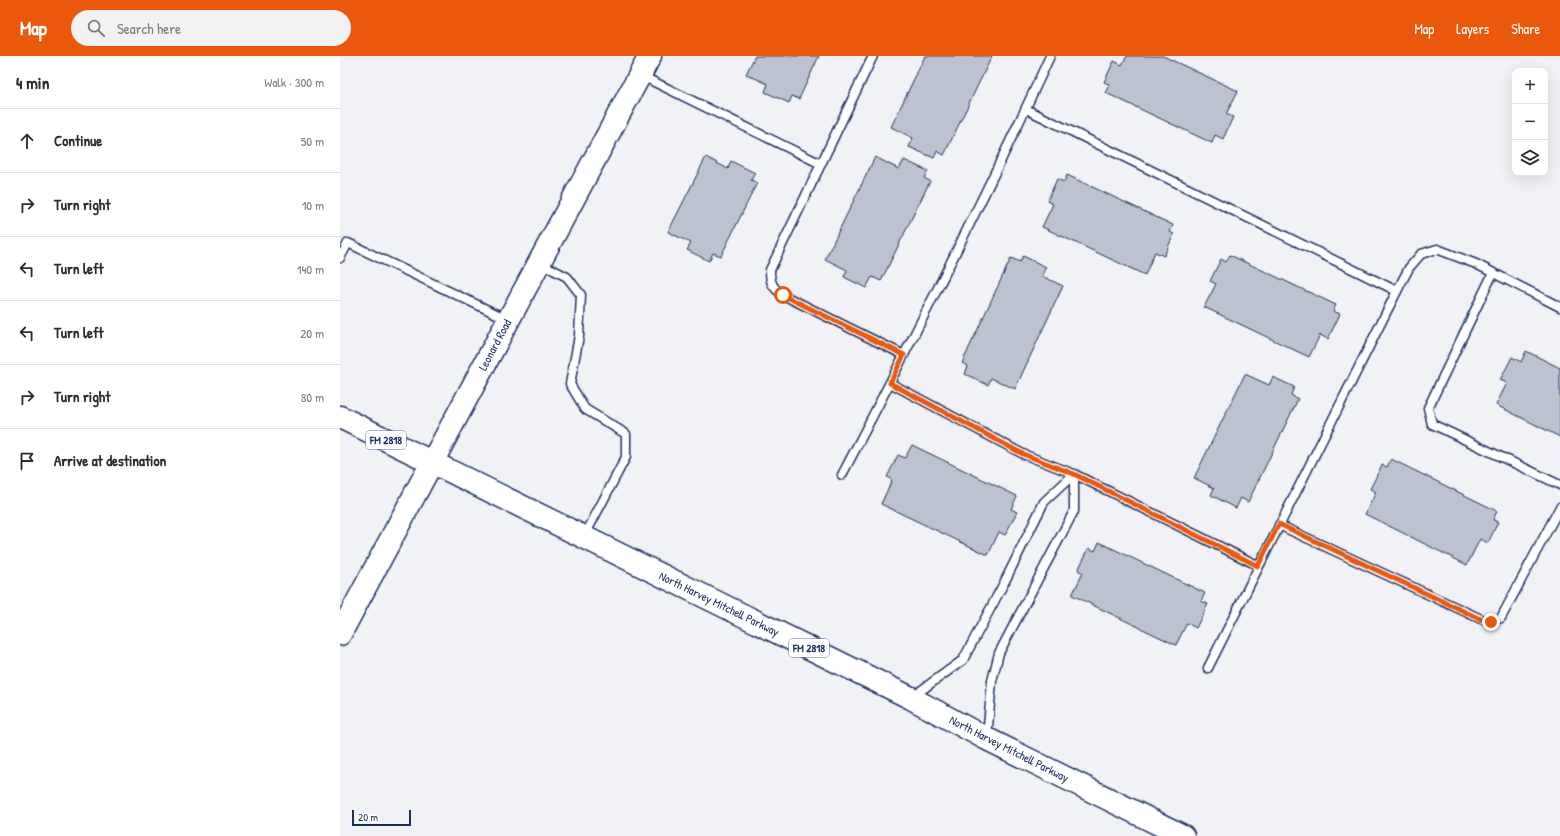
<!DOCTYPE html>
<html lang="en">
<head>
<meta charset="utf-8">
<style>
	body { margin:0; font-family:"Patrick Hand",sans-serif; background:#f2f2f3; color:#2b2b33 }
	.controls { position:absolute; right:12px; top:12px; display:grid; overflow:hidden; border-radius:8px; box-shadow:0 4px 16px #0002 }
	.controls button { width:36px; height:36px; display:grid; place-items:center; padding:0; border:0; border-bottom:1px solid #e1e1e2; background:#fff; color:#2b2b33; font:20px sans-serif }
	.scale { position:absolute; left:12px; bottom:10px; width:59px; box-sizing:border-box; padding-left:4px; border:2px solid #1b2f5e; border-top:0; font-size:11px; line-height:14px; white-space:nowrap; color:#1b2f5e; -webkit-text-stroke:3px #fff; paint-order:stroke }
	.stop { position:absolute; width:12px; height:12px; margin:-9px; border:3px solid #ea580c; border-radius:50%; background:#fff }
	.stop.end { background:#ea580c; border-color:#fff; box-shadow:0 1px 4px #0008 }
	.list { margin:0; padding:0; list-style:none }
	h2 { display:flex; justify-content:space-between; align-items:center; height:52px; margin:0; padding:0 16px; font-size:17px }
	h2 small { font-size:13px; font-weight:400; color:#7c7c81 }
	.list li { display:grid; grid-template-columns:26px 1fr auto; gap:12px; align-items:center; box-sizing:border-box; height:64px; padding:0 16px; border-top:1px solid #e1e1e2 }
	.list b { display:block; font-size:15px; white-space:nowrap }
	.list em { font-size:13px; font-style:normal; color:#7c7c81 }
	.icon { flex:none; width:22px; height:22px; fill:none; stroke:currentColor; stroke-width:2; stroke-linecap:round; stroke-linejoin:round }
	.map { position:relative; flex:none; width:1220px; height:780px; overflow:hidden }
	header { display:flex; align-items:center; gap:24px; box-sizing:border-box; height:56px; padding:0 20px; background:#ea580c; color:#fff }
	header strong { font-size:19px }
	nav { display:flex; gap:22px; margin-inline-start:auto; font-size:14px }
	.search { width:280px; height:36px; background:#f2f2f3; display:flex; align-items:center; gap:10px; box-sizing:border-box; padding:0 14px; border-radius:22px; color:#7c7c81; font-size:15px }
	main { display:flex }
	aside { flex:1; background:#fff }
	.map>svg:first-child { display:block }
	.building { fill:#bcc2d0; stroke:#1b2f5e }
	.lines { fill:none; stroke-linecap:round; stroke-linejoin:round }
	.lane-casing { stroke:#1b2f5e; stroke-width:11 }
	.secondary-casing { stroke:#1b2f5e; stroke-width:25 }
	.highway-casing { stroke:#1b2f5e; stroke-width:25 }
	.lane { stroke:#fff; stroke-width:8 }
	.secondary { stroke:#fff; stroke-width:22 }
	.highway { stroke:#fff; stroke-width:22 }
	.route { stroke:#ea580c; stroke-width:5 }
	.labels { text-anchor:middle; stroke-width:3; stroke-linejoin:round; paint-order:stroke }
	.shield { fill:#fff; stroke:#5f6d8e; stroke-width:1 }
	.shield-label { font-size:11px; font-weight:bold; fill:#1b2f5e }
	.street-label { font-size:12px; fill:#1b2f5e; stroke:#fff }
</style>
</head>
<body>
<header>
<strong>Map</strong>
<div class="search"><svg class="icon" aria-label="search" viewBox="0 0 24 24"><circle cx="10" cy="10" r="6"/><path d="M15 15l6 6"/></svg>Search here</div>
<nav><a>Map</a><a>Layers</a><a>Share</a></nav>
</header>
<main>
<aside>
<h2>4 min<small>Walk · 300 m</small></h2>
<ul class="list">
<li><svg class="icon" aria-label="ahead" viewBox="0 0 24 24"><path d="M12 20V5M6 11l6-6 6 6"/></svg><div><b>Continue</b></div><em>50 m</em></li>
<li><svg class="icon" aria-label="right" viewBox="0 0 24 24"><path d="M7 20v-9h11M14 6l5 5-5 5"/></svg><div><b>Turn right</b></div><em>10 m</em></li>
<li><svg class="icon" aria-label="left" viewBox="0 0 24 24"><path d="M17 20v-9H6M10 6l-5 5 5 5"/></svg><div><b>Turn left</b></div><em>140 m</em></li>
<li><svg class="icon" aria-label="left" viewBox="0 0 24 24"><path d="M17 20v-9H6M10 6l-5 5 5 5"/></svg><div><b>Turn left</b></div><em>20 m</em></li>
<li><svg class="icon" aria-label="right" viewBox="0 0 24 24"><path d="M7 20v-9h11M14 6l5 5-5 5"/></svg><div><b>Turn right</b></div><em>80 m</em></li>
<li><svg class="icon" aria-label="arrive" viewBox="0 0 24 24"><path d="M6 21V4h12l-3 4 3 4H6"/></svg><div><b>Arrive at destination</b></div></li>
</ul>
</aside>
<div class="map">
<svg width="1220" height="780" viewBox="0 0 1220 780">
	<rect width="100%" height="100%" fill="#f1f2f5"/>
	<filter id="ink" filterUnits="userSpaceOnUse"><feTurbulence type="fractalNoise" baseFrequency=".025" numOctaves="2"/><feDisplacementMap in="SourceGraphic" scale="8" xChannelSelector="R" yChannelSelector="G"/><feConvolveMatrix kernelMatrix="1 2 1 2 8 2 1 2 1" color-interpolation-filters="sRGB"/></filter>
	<g filter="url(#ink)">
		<g class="building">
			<polygon points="415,0 479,0 459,43 452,40 449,47 425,36 428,28 406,18"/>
			<polygon points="585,0 652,0 604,99 597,95 594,102 569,91 573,82 551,71"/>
			<polygon points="787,0 823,0 898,35 886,58 893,61 883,83 875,79 872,87 766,37 770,29 764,26 774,5 782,9"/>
			<polygon points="366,101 388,113 391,105 415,117 411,124 417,127 381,200 373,197 369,205 347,194 351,187 328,176"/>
			<polygon points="535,101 559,113 564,104 588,115 584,122 590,125 541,225 532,221 526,232 504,221 507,214 485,203"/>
			<polygon points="727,119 833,169 830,176 834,178 824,200 815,196 805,219 702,171 713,148 707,145 717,123 724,126"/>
			<polygon points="890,199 996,249 993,255 1000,258 988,283 980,279 969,301 864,251 876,228 870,225 881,203 886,206"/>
			<polygon points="683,200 706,211 702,220 723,230 675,333 651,322 648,329 625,318 628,310 622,307 671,202 680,206"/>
			<polygon points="1186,295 1220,312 1220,381 1156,349 1167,327 1160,324 1172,301 1181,306"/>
			<polygon points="905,318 929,329 933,321 954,331 951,339 958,343 908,446 901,442 896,452 871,439 874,432 854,422"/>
			<polygon points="572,389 677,440 671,453 677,456 665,479 659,476 648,499 541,448 552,424 547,421 558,399 565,402"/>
			<polygon points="1051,403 1157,455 1153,464 1158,466 1148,487 1140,483 1127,509 1025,458 1036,436 1030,433 1042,409 1047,411"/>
			<polygon points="759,486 865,537 861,545 868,548 856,572 847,567 836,589 732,539 743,517 738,514 749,492 755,495"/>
		</g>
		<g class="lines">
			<defs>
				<g id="lane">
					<polyline points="300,19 481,108 533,0"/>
					<polyline points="686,53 1057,235"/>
					<path d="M 481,108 L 430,214 C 430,227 432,231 443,239 L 564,299"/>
					<polyline points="0,202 8,187 167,263"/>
					<polyline points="200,207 227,221 241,239 239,280 230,328 245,353 286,378 286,401 244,481"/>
					<polyline points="1153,217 1088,352 1092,368 1220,429"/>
					<polyline points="550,327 683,398 734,418 919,510"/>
					<path d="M 502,419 C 574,281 645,142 710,0"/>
					<polyline points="939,469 1141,563 1151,566 1161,562 1220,451"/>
					<polyline points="868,612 1057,235 1069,212 1081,198 1097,193 1136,208 1220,251"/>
					<polyline points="572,641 623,604 664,527 704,446 734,418"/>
					<polyline points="647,682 652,625 659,597 734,455 734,418"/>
				</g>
				<polyline id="secondary" points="0,578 310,0"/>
				<polyline id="highway" points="0,361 571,642 647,683 843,780"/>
			</defs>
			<use href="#lane" class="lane-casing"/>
			<use href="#secondary" class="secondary-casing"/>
			<use href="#highway" class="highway-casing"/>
			<use href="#lane" class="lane"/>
			<use href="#secondary" class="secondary"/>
			<use href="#highway" class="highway"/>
		</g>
	</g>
	<g class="lines" filter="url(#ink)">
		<polyline class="route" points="443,239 564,299 550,327 683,398 734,418 918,510 939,468 1140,563 1151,566"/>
	</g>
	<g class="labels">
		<g class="shield">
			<rect x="26" y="375" width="40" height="18" rx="3"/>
			<rect x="449" y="583" width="40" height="18" rx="3"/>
		</g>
		<g class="shield-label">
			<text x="46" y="388">FM 2818</text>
			<text x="469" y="596">FM 2818</text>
		</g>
		<g class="street-label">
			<text transform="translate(155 289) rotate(-62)" y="4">Leonard Road</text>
			<text transform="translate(379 548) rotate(26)" y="4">North Harvey Mitchell Parkway</text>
			<text transform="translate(669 693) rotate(27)" y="4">North Harvey Mitchell Parkway</text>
		</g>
	</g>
</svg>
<div class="controls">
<button>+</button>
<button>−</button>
<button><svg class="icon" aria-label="layers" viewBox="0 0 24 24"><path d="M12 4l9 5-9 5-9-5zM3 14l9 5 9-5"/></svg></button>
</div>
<div class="scale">20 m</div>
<div class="stop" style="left:443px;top:239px"></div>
<div class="stop end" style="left:1151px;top:566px"></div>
</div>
</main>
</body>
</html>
